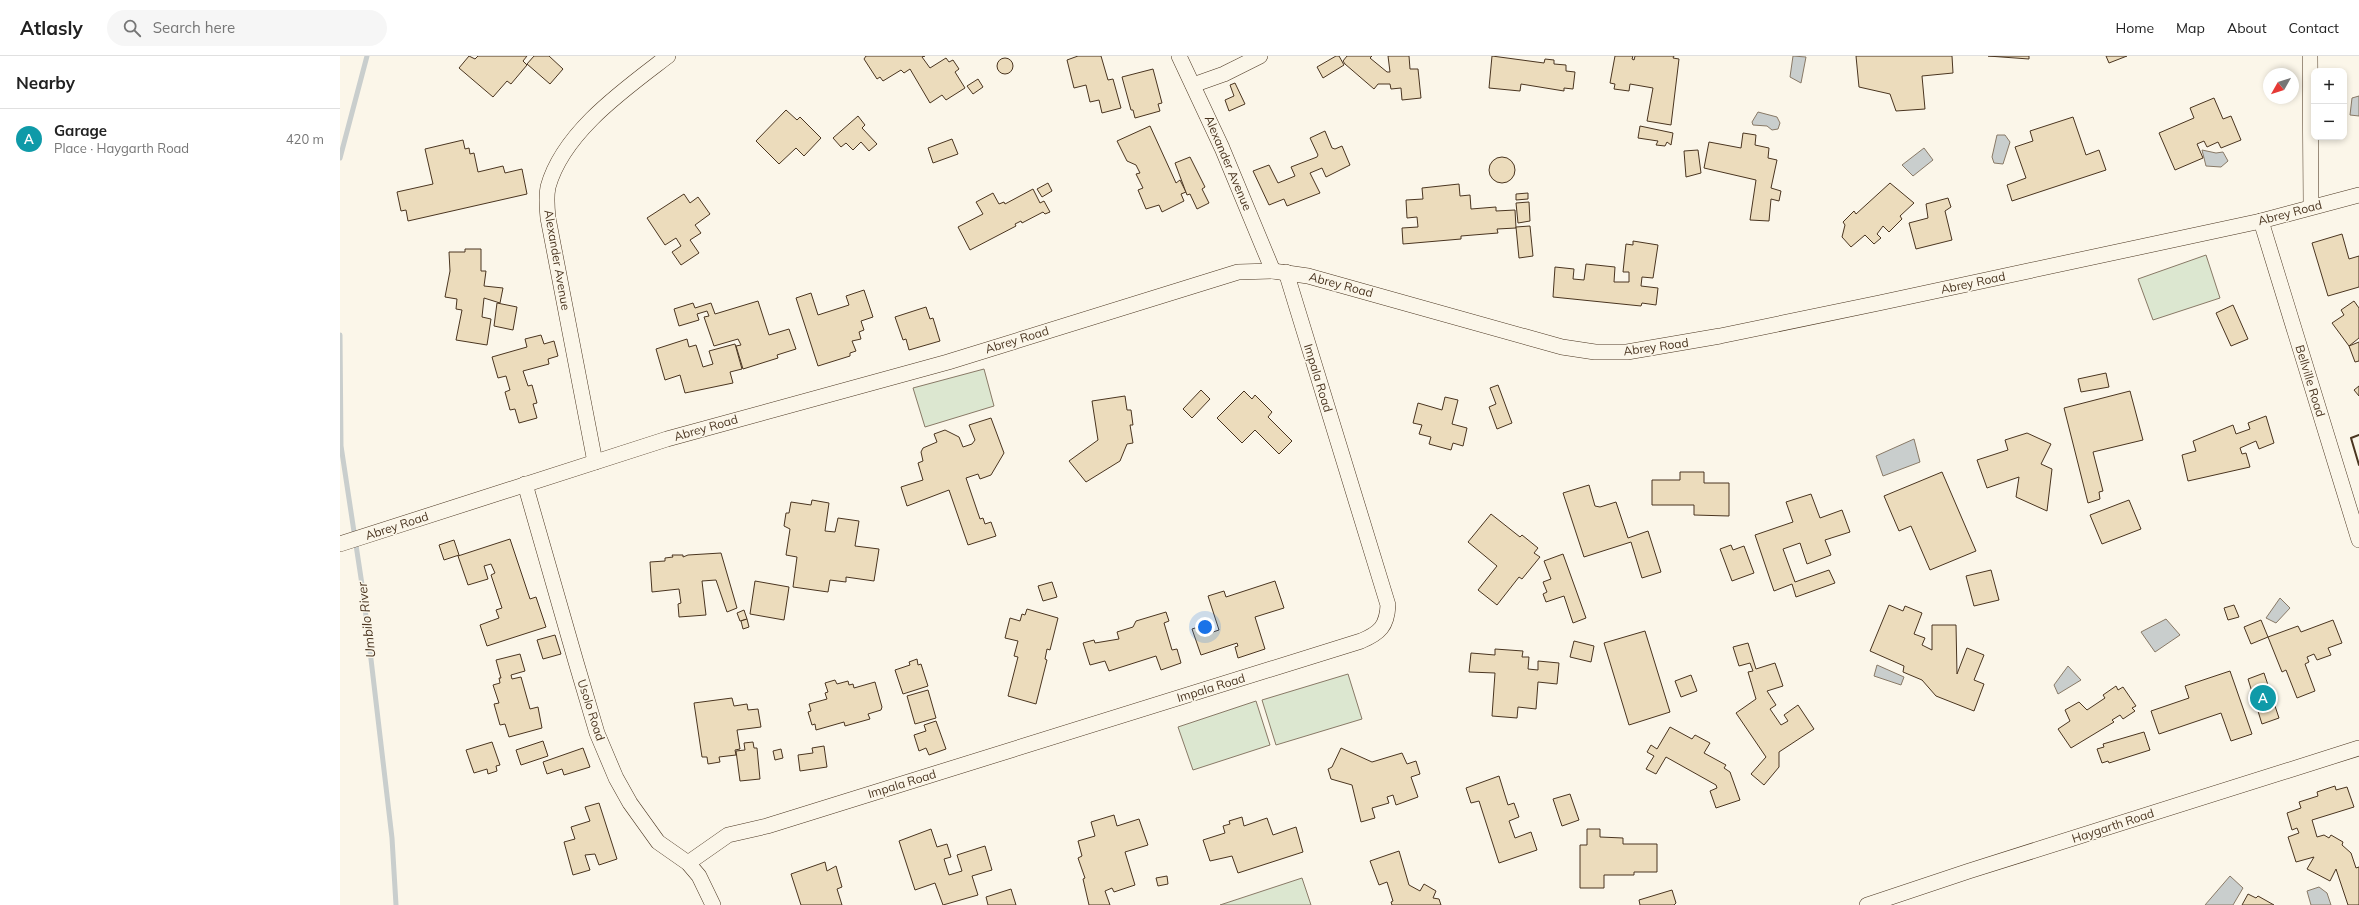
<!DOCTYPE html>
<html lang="en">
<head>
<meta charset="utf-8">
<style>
	body { margin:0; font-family:Mulish,sans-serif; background:#f6f6f6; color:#222 }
	.controls { position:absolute; right:12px; top:12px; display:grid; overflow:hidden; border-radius:8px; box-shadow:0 2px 6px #0003 }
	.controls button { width:36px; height:36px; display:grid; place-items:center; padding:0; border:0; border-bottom:1px solid #e0e0e0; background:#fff; color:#222; font:20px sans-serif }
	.compass { position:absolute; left:1923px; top:12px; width:36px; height:36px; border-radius:50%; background:#fff; box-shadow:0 2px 6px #0003; rotate:231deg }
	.you { position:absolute; left:865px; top:571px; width:14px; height:14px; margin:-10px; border:3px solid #fff; border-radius:50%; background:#1a73e8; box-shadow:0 0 0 6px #1a73e833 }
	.badge { display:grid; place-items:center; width:26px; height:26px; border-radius:50%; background:#c62828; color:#fff; font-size:13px; font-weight:700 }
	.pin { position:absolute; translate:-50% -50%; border:2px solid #fff; box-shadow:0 1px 4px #0006 }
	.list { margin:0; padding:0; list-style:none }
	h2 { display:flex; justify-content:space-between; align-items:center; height:52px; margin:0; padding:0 16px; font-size:17px }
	h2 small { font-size:13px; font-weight:400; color:#767676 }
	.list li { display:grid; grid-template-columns:26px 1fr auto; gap:12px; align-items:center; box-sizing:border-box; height:60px; padding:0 16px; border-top:1px solid #e0e0e0 }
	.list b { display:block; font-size:15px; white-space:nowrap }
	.list p { margin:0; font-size:13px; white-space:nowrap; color:#767676 }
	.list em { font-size:13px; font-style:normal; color:#767676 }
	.icon { flex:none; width:22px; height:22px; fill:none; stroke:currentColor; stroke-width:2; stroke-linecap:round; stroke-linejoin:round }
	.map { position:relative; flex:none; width:2019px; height:849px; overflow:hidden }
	header { display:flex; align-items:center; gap:24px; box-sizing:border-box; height:56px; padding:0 20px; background:#fff; border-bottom:1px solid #e0e0e0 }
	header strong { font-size:19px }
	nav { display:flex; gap:22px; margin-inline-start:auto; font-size:14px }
	.search { width:280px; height:36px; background:#f6f6f6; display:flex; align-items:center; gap:10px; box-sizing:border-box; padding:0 14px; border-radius:22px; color:#767676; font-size:15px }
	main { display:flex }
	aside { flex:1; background:#fff }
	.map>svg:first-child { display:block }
	.green { fill:#dce7d0; stroke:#887966 }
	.water { fill:#c9cecd; stroke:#887966 }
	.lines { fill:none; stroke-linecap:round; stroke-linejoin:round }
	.stream { stroke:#c9cecd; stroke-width:5 }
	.building { fill:#ecdcbc; stroke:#4a3520 }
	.minor-casing { stroke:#4a3520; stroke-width:16 }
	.minor { stroke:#fbf6e9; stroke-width:15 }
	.wall { stroke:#4a3520; stroke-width:2 }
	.labels { text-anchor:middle; stroke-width:3; stroke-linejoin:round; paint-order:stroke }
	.street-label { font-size:12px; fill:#4a3520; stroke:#fbf6e9 }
	.water-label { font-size:13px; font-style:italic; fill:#4a3520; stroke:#fbf6e9 }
</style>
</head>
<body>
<header>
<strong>Atlasly</strong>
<div class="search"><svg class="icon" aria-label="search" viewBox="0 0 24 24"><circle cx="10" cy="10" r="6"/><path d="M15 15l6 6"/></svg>Search here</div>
<nav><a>Home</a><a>Map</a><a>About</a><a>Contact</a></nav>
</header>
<main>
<aside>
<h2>Nearby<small></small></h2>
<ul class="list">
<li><span class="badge" style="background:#0f9aa8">A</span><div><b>Garage</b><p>Place · Haygarth Road</p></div><em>420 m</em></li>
</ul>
</aside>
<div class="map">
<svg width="2019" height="849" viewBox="0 0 2019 849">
	<rect width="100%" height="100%" fill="#fbf6e9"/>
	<g class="green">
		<polygon points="1866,199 1880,242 1813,264 1798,223"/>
		<polygon points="644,313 654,350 585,371 573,332"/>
		<polygon points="1008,618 1022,663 936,689 922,644"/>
		<polygon points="916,645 930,689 853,714 838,671"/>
		<polygon points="962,822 971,849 880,849"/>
	</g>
	<g class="water">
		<polygon points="1453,0 1466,1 1461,27 1450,21"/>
		<polygon points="2019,40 2019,60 2010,59 2012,42"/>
		<polygon points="1418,56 1437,61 1440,67 1438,73 1432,74 1427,70 1413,69 1412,66"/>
		<polygon points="1657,79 1665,79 1670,86 1663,108 1654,107 1652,101"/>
		<polygon points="1584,92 1593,104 1573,120 1562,109"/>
		<polygon points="1862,94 1876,97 1883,96 1888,105 1881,111 1866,110"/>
		<polygon points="1574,383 1580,406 1543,420 1536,400"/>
		<polygon points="1940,542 1950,552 1936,567 1926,562"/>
		<polygon points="1826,563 1840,579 1815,596 1801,576"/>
		<polygon points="1537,609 1564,621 1561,629 1534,620"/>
		<polygon points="1728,610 1741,624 1718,638 1714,629"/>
		<polygon points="1890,820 1903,832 1893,849 1865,849"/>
		<polygon points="1979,831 1987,837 1991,849 1971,849 1967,835"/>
	</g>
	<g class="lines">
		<g class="stream">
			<polyline points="0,102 27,0"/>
			<polyline points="0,279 1,390 23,535 52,782 56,849"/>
		</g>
	</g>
	<g class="building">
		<polygon points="129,0 135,3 138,0 187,0 183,5 187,9 171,28 167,25 153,41 119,12"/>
		<polygon points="194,0 209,0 223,13 210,28 187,8"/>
		<polygon points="526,0 585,0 582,1 590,12 606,2 609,6 613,4 619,13 615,16 625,32 606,44 602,39 590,47 570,13 564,17 561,14 543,25 540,21 537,23 524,3"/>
		<polygon points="738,0 761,0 768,24 773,23 781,52 762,57 759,44 750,46 746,29 734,32 727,4"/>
		<polygon points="996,0 999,0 1004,9 983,22 977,11"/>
		<polygon points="1007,0 1032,0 1030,2 1047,16 1050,16 1048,0 1069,0 1070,13 1078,13 1081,42 1062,44 1061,32 1051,33 1050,28 1038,28 1034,33 1005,8 1003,5"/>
		<polygon points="1152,0 1204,7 1205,3 1214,4 1214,8 1226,9 1226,15 1235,16 1233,33 1224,32 1224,35 1181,28 1180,35 1149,32"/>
		<polygon points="1275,0 1293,0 1292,3 1294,4 1295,0 1334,0 1333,2 1339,3 1331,69 1307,65 1313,32 1290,28 1289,35 1274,33 1275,28 1270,27"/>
		<polygon points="1516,0 1612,0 1613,17 1582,20 1585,53 1556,55 1550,38 1519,31"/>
		<polygon points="1648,0 1689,0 1689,3"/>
		<polygon points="1766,0 1787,0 1769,7"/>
		<circle cx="665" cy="10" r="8"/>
		<polygon points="813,13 822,47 818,48 820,55 795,62 793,54 791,54 782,21"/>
		<polygon points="638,23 643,31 633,38 627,30"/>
		<polygon points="895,27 905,48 889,55 885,44 894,40 890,29"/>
		<polygon points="1874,42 1883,63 1891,60 1901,84 1881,92 1878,86 1867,91 1864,85 1857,88 1863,102 1835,114 1819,77 1854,62 1850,52"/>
		<polygon points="446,54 457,64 460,61 481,82 464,100 456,92 439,108 416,85"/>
		<polygon points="518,60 525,69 522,72 537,88 529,95 521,86 513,94 506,87 501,91 493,82"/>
		<polygon points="1733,61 1746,99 1759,94 1766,114 1672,145 1667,129 1686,122 1675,91 1693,85 1690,75"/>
		<polygon points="810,70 836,127 840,124 846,136 841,138 844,145 822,156 819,149 806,153 798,134 803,132 796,118 800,117 796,109 787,105 777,85"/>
		<polygon points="1300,70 1333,77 1331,89 1327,86 1325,90 1316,89 1318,85 1298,82"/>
		<polygon points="985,75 992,92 995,93 1002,90 1010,109 986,121 982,112 970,117 980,137 947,150 944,143 929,149 913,115 929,109 938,127 955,120 951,111 977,101 978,99 970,82"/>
		<polygon points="1403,77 1416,79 1415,89 1429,92 1428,102 1437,104 1431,132 1441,135 1439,145 1431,143 1429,165 1410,164 1416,124 1364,112 1369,86 1401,92"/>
		<polygon points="612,83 618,98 593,107 588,92"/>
		<polygon points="123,84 125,93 129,92 130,98 134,97 138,116 163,110 165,117 182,113 187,138 68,165 66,154 61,155 57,136 93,128 85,93"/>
		<polygon points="1358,94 1361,117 1346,121 1344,95"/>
		<circle cx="1162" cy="114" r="13"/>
		<polygon points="850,101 865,131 862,133 869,147 857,153 850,138 847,139 835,107"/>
		<polygon points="708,127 712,135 702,141 697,133"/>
		<polygon points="1550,127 1574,147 1560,160 1562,163 1549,176 1543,170 1537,178 1541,182 1534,188 1525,179 1511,191 1502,181 1505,169 1503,166 1514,155 1516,158"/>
		<polygon points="1119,128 1120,140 1130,139 1131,153 1156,151 1156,155 1175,154 1176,172 1157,173 1158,177 1121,180 1121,183 1063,188 1062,172 1078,171 1077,161 1067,162 1066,144 1083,143 1082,132"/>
		<polygon points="693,133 700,147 704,145 710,156 705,158 703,156 682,167 681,165 675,168 676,170 630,194 618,171 643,158 636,146 653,137 659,148 664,146 665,148"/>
		<polygon points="1188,137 1188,143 1176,144 1176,138"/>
		<polygon points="344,138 350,147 358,141 370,158 355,169 361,177 350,184 359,197 341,209 332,196 341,190 336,182 325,189 307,162"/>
		<polygon points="1608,142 1611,151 1605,155 1612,184 1576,193 1569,167 1588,162 1586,148"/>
		<polygon points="1189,146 1190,165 1178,167 1176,147"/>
		<polygon points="1190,170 1193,200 1179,202 1176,171"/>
		<polygon points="2002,178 2009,203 2019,200 2019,231 1988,240 1972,187"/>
		<polygon points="1293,185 1318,189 1313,222 1302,221 1301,230 1318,232 1316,249 1302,247 1301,250 1213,241 1215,211 1234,213 1233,223 1244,224 1246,208 1275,211 1274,226 1289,226 1289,216 1283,216 1286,188 1293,189"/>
		<polygon points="125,193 141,193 141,215 146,215 144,230 163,232 160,247 144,242 142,261 151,263 147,289 116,284 122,254 116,253 117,243 105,241 110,215 109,196 125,196"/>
		<polygon points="524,234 533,261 521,265 524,274 519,276 521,283 512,285 516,295 510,297 510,300 478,310 456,242 471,237 478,259 509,249 506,240"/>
		<polygon points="418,245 429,279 449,273 456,293 437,299 438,302 403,313 396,290 401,289 398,283 374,290 364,261 369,260 367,255 357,258 359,264 339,270 334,253 353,247 355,252 371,247 375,258"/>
		<polygon points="2014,245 2019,252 2019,282 2009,290 1992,267 2004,259 2001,254"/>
		<polygon points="157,247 177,251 173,274 154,270"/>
		<polygon points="1893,249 1908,283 1891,290 1876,257"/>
		<polygon points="586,251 590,263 593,262 600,285 569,294 566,283 563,284 555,261"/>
		<polygon points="201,279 204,288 214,285 218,300 208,303 209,308 183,315 188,330 192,329 197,347 193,348 197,362 179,367 175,353 170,354 165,336 170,334 166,320 158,322 152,301 187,291 185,283"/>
		<polygon points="347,283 349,291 356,289 363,311 373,308 369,295 395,288 402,313 390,316 393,327 345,337 340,319 325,324 316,293"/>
		<polygon points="2019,286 2019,305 2015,306 2009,290"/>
		<polygon points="1766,317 1769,331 1741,336 1738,323"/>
		<polygon points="1158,329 1172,367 1157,373 1149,351 1156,348 1150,332"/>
		<polygon points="2019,330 2019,340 2014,334"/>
		<polygon points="861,334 870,343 852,362 843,353"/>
		<polygon points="904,335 912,343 915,339 932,356 928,361 952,385 939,398 915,374 902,387 877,362"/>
		<polygon points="1790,335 1803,384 1753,396 1763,435 1759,436 1760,443 1748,447 1724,352"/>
		<polygon points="785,340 787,354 791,354 793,369 790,369 793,387 787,388 780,405 746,426 729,405 758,384 752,345"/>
		<polygon points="1105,341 1118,344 1112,368 1127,372 1123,390 1113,387 1111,394 1089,388 1091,381 1079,378 1082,369 1073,367 1078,347 1102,354"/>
		<polygon points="1926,360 1934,387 1919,393 1916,385 1900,392 1902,398 1906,397 1910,411 1848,425 1842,399 1856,395 1853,385 1893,369 1896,378 1910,373 1908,367"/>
		<polygon points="651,362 664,397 651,419 640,423 638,418 626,422 640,463 643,462 645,468 651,466 656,480 628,489 609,434 567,450 561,431 583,424 578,407 583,405 581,396 583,392 597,386 594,378 605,374 619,381 623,391 632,388 635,384 629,369"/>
		<polygon points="1687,377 1711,388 1701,408 1712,413 1707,455 1676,441 1679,421 1647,432 1637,404 1668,394 1665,384"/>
		<polygon points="1340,416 1364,416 1364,427 1389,427 1389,460 1354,459 1354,449 1312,449 1312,424 1340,424"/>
		<polygon points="1602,416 1636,495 1590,514 1571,470 1559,475 1544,440"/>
		<polygon points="1249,429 1255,450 1260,451 1276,446 1288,482 1308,475 1321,516 1302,522 1291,486 1244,501 1223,437"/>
		<polygon points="1471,438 1480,462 1502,454 1510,476 1485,484 1491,499 1467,508 1460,487 1443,493 1455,526 1489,514 1495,527 1456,541 1452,528 1434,535 1415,479 1453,466 1446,446"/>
		<polygon points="472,444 489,447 485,475 495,476 498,462 519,465 515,490 539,493 534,525 506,521 506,526 490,524 488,536 453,531 457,501 446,499 450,473 444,470 446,457 449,457 451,446 471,449"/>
		<polygon points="1789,444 1801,473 1762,488 1750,459"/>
		<polygon points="1151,458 1180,481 1182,479 1198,492 1194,497 1200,501 1182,523 1179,521 1157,549 1138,534 1157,510 1128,486"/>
		<polygon points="170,483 190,543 196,541 206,571 147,590 140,569 159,562 156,554 162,552 151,519 155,517 151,508 144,510 148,523 128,529 118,500"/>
		<polygon points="114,484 119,499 104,504 99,489"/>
		<polygon points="1391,489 1393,494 1404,490 1414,517 1392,525 1380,493"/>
		<polygon points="381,497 397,552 387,556 376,524 362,525 366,559 339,561 338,548 341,547 339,533 312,536 310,506 325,505 325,502 333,501 332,499 343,499 343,501 348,499"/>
		<polygon points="1223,498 1246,562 1233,567 1224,540 1206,546 1203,538 1207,536 1203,526 1211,523 1204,505"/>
		<polygon points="1651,514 1659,544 1634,550 1626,520"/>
		<polygon points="415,525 449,531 444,564 410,558"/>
		<polygon points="935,525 944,552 915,561 925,593 898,602 895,591 898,590 897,587 861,599 852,573 870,567 873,576 879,574 868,540 884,535 886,541"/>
		<polygon points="712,526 717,541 703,545 698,530"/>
		<polygon points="1549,549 1563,555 1565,550 1582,557 1574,578 1585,582 1582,589 1592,594 1592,569 1616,569 1617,618 1627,592 1644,599 1634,624 1644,628 1634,655 1596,640 1582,624 1563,616 1564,610 1530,595"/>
		<polygon points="1894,549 1899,561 1888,564 1884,552"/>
		<polygon points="687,553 718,562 710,594 707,593 705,603 707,604 696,648 668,640 678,601 674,600 678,585 665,582 670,562 680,565 682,558 685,559"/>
		<polygon points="404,554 407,563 400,565 397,557"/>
		<polygon points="826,556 829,565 824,567 832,594 837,593 841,607 821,614 816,600 769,615 765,605 750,609 743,587 754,584 755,587 779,583 777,576 793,571 796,565"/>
		<polygon points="407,563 409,571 403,573 401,565"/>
		<polygon points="1921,564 1928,581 1911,588 1904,571"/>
		<polygon points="1993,564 2002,587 1988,592 1991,599 1977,604 1974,598 1967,601 1969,606 1965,608 1975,635 1957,642 1946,614 1942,616 1928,581 1958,570 1961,576"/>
		<polygon points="1305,575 1330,656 1289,669 1264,587"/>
		<polygon points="215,579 221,598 203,603 197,584"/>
		<polygon points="1234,585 1254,590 1251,606 1230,601"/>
		<polygon points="1408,587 1416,613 1435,607 1443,630 1427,635 1436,649 1430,653 1441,669 1448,665 1444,659 1458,649 1474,673 1439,696 1439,711 1424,729 1411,718 1426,701 1396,657 1416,643 1408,616 1413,615 1410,607 1399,610 1393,591"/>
		<polygon points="1155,593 1183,595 1182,601 1189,601 1188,613 1198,614 1198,605 1219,607 1217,628 1198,626 1196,653 1178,651 1177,662 1152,660 1155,617 1129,616 1131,597 1155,599"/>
		<polygon points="180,598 185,615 171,619 172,623 181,621 190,653 198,651 202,672 169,681 165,668 160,669 154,648 159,647 153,629 160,627 159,622 161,622 156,604"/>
		<polygon points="577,603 578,609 581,608 588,630 563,638 555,614 570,609 569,606"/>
		<polygon points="1890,615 1912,678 1891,685 1881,657 1819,678 1811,655 1849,642 1845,630"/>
		<polygon points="1924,617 1939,662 1922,668 1908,623"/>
		<polygon points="1351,619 1357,635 1341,641 1335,625"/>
		<polygon points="495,624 497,628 508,625 509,629 513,628 514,632 535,626 542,651 541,654 528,658 530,663 505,670 504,666 476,674 475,668 472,669 468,656 471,655 469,648 487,643 485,637 488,636 485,627"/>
		<polygon points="1776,630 1778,634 1783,631 1796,650 1792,652 1795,655 1783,663 1780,659 1772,664 1774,666 1731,692 1718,673 1730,665 1725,654 1739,646 1747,654 1765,642 1763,639"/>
		<polygon points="588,634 596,662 575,668 567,640"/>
		<polygon points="392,642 394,650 407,648 408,654 418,653 421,671 397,674 400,693 395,694 396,699 379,701 380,706 368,708 367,701 362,701 354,647"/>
		<polygon points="596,665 606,693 589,699 586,692 579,695 574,679 586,675 584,669"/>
		<polygon points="1330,671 1352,683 1355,679 1370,687 1364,697 1386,709 1384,712 1390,716 1400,744 1376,752 1370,735 1377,732 1376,729 1326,701 1316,718 1306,713 1314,700 1307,696 1311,689 1317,693"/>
		<polygon points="1804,676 1810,694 1769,707 1768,705 1762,707 1757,693 1764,691 1763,688"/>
		<polygon points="203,685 208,700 181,709 176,694"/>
		<polygon points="152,686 160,709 156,710 157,715 148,718 147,713 134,717 126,694"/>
		<polygon points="413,686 414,692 417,692 420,723 400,725 396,695 405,694 404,687"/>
		<polygon points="484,690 487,711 460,715 458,699 473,697 472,692"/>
		<polygon points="243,692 250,711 224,719 222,713 207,718 203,706"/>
		<polygon points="1001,692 1032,706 1062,697 1067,708 1076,705 1080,718 1071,721 1078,741 1056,749 1053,739 1047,741 1049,747 1032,752 1035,762 1021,766 1012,729 991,723 988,713 992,711"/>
		<polygon points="441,693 443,702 435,704 433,695"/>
		<polygon points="1159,720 1168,749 1174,747 1179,761 1169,765 1175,782 1191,776 1197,794 1159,807 1139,745 1131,747 1126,732"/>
		<polygon points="1995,730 1996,734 2007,731 2014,751 1972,764 1977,781 1984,779 1989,782 1991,779 2003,786 2002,789 2011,797 2016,812 2019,811 2019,849 2008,849 1996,813 1990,825 1967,813 1974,801 1956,806 1948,781 1959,777 1957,772 1952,774 1947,757 1961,752 1959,746 1978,740 1977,736"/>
		<polygon points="1230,738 1239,764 1222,770 1213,743"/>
		<polygon points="259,747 277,803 259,809 255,798 245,799 250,814 233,819 224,786 235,783 231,771 250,765 245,751"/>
		<polygon points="774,759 777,770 799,763 808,789 785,796 795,829 774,836 772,832 765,835 770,849 749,849 743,823 745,822 738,802 742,800 738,785 755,780 751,766"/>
		<polygon points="902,761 904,770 927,762 933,779 956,771 963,796 898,817 892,800 870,805 863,784 885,777 883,770 890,768 889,765"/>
		<polygon points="591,773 597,791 607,788 611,801 604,803 609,819 622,815 617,799 645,790 652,814 632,820 638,839 603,849 595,827 575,834 559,785"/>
		<polygon points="1247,773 1260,773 1260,781 1283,782 1283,788 1317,788 1317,816 1294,816 1294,819 1264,819 1264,832 1240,832 1240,789 1247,789"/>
		<polygon points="1059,795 1069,829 1080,835 1084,828 1096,835 1093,842 1099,843 1101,849 1052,849 1051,846 1053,845 1047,826 1039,829 1030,805"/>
		<polygon points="485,806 487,815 496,810 502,831 497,833 502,849 461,849 451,818"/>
		<polygon points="827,820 828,828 818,830 816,822"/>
		<polygon points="671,833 676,849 648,849 646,841"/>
		<polygon points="1332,834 1336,847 1334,849 1300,849 1299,844"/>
		<polygon points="1908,838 1916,842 1918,840 1934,849 1902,849"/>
	</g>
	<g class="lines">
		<defs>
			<g id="minor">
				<polyline points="839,0 882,92 933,215"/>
				<polyline points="1970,0 1971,151"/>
				<polyline points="853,29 884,18 920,0"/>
				<polyline points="1921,165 2019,484"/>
				<path d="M 255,406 L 208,162 C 207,152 206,141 208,131 C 223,76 285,33 328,0"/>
				<polyline points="185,428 236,606 257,677 276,722 290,747 318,786 348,807 359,820 373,849"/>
				<polyline points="0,488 327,383 608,306 898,216 933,215 968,220 1222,291 1255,296 1287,296 1380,280 1539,247 1921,165 2019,139"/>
				<path d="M 348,807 L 388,779 L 427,770 L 1021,585 C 1040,577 1047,570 1048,549 L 946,216"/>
				<polyline points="1527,849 1629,815 2019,692"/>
			</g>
		</defs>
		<use href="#minor" class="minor-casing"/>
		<use href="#minor" class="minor"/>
		<polyline class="wall" points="2019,379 2011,382 2019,409"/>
	</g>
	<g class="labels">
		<g class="street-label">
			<text transform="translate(888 107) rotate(67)" y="4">Alexander Avenue</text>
			<text transform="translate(1950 157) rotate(-15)" y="4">Abrey Road</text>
			<text transform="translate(217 204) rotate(80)" y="4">Alexander Avenue</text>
			<text transform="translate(1633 227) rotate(-12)" y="4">Abrey Road</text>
			<text transform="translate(1001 229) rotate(15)" y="4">Abrey Road</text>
			<text transform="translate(677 284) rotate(-17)" y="4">Abrey Road</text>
			<text transform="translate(1316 291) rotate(-8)" y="4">Abrey Road</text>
			<text transform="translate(978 322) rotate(73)" y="4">Impala Road</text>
			<text transform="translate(1970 325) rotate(73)" y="4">Bellville Road</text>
			<text transform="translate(366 372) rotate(-16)" y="4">Abrey Road</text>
			<text transform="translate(57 470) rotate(-18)" y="4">Abrey Road</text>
			<text transform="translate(871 632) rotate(-17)" y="4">Impala Road</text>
			<text transform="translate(251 654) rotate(72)" y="4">Usolo Road</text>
			<text transform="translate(562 728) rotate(-17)" y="4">Impala Road</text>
			<text transform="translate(1773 770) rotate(-18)" y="4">Haygarth Road</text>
		</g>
		<g class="water-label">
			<text transform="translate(26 564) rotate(-97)" y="5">Umbilo River</text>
		</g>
	</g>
</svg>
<div class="controls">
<button>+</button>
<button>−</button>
</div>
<svg class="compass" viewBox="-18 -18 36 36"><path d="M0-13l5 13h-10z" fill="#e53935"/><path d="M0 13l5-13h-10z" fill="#767676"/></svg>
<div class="you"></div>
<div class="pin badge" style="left:1923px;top:642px;background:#0f9aa8">A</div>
</div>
</main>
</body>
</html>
